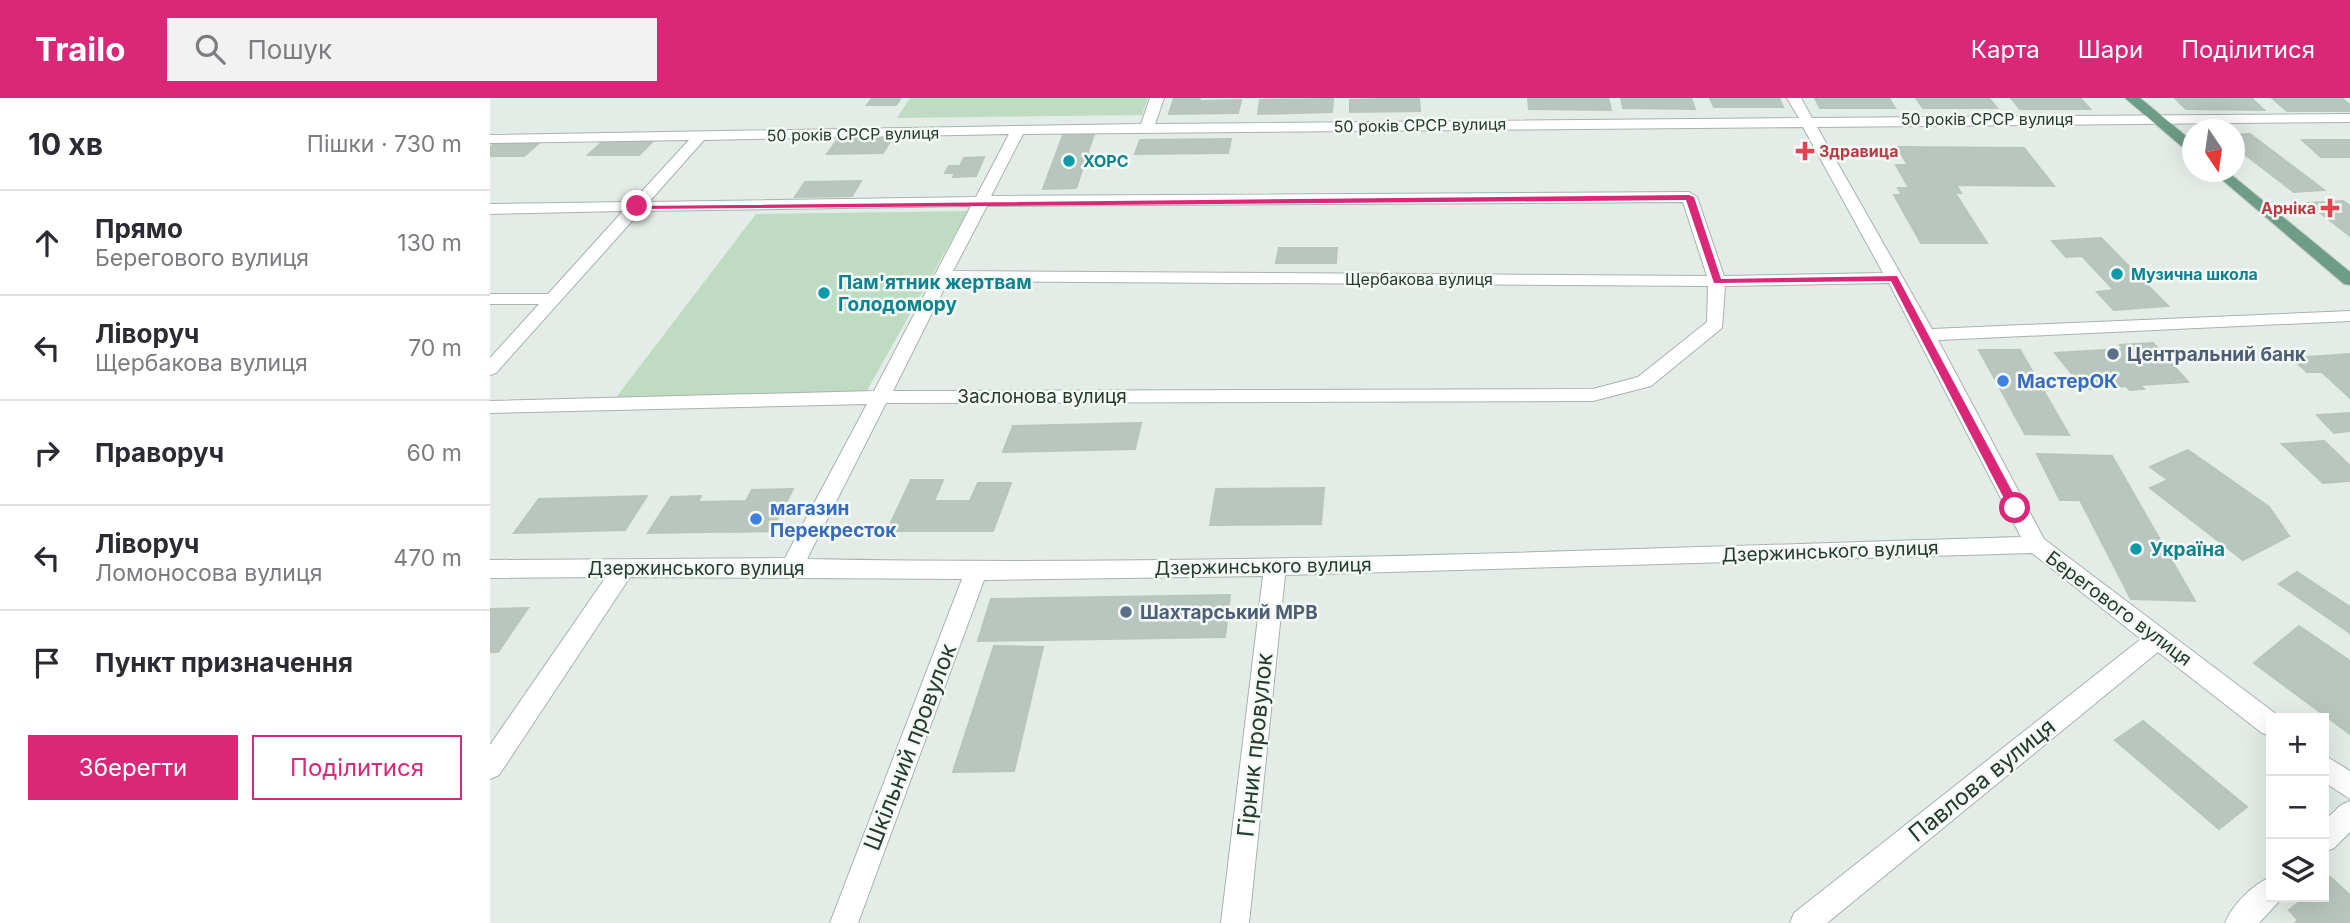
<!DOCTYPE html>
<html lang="uk">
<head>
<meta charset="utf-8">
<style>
	body { margin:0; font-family:Inter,sans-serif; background:#f2f2f3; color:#2b2b33 }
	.controls { position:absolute; right:21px; bottom:21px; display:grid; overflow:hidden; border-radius:0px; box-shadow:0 7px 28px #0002 }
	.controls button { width:63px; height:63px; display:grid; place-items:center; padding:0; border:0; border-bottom:2px solid #e1e1e2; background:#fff; color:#2b2b33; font:35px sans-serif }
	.compass { position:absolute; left:1692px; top:21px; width:63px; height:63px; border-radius:50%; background:#fff; box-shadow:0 7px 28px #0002; rotate:167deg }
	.stop { position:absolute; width:21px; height:21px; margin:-16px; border:5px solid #db2777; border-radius:50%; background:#fff }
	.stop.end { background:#db2777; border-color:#fff; box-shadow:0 2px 7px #0008 }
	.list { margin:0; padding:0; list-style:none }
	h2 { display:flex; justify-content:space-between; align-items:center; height:91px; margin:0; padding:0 28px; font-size:30px }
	h2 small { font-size:23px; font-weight:400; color:#7c7c81 }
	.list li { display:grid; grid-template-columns:46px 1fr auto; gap:21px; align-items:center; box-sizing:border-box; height:105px; padding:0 28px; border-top:2px solid #e1e1e2 }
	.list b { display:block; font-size:26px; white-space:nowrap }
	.list p { margin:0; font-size:23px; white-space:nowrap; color:#7c7c81 }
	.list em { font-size:23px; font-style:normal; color:#7c7c81 }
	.actions { display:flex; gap:14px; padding:21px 28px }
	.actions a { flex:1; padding:16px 0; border:2px solid #db2777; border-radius:0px; text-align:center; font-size:24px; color:#db2777 }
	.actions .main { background:#db2777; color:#fff }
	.icon { flex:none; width:38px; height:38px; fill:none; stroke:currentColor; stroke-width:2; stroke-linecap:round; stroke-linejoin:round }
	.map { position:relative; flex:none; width:1860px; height:825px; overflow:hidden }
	header { display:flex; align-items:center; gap:42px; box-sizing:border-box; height:98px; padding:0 35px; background:#db2777; color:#fff }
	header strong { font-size:33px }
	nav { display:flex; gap:38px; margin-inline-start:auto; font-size:24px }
	.search { width:490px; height:63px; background:#f2f2f3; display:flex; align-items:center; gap:18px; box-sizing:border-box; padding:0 24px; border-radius:0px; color:#7c7c81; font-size:26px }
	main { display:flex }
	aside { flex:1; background:#fff }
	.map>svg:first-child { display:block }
	.green { fill:#bfdbc1 }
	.building { fill:#b9c6bf; stroke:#b7c5bc; stroke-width:2 }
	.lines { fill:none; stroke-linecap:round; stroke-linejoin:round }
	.minor-casing { stroke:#a7b3ad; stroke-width:2 }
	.major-casing { stroke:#c2c8c5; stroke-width:2 }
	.minor { fill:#fff; fill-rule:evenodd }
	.major { fill:#6d9d87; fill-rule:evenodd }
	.route { fill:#db2777 }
	.health-dot { fill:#e0444e; stroke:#f4f9f5; stroke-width:2.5 }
	.culture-dot { fill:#0f9aa8; stroke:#f4f9f5; stroke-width:2.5 }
	.service-dot { fill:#5c6f8a; stroke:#f4f9f5; stroke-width:2.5 }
	.shop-dot { fill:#3f7fe0; stroke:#f4f9f5; stroke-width:2.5 }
	.labels { text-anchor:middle; stroke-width:5; stroke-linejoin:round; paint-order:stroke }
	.far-street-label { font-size:16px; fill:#253b31; stroke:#f4f9f5 }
	.far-health-label { font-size:16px; font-weight:bold; fill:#be3a42; stroke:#f4f9f5; text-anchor:start }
	.far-culture-label { font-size:16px; font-weight:bold; fill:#0d838f; stroke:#f4f9f5; text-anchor:start }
	.culture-label { font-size:19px; font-weight:bold; fill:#0d838f; stroke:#f4f9f5; text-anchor:start }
	.service-label { font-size:19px; font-weight:bold; fill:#4e5e75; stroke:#f4f9f5; text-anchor:start }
	.shop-label { font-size:19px; font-weight:bold; fill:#366cbe; stroke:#f4f9f5; text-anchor:start }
	.street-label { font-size:19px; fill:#253b31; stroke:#f4f9f5 }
	.near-street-label { font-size:23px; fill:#253b31; stroke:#f4f9f5 }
</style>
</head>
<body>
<header>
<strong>Trailo</strong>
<div class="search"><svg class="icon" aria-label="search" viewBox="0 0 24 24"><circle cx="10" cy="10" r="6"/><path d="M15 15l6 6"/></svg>Пошук</div>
<nav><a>Карта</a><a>Шари</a><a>Поділитися</a></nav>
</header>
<main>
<aside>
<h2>10 хв<small>Пішки · 730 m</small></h2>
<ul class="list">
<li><svg class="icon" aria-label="ahead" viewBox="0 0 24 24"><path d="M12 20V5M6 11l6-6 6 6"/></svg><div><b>Прямо</b><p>Берегового вулиця</p></div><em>130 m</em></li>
<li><svg class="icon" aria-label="left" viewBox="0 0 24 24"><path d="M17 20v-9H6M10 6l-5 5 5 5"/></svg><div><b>Ліворуч</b><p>Щербакова вулиця</p></div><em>70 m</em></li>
<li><svg class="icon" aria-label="right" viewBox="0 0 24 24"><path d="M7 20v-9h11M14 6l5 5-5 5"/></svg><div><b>Праворуч</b></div><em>60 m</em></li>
<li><svg class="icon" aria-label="left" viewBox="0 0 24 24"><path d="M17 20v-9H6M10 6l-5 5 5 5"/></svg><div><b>Ліворуч</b><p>Ломоносова вулиця</p></div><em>470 m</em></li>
<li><svg class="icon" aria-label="arrive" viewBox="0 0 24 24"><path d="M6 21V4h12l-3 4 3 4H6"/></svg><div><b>Пункт призначення</b></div></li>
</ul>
<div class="actions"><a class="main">Зберегти</a><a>Поділитися</a></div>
</aside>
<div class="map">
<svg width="1860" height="825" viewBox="0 0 1860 825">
	<rect width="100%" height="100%" fill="#e4ece7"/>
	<g class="green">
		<polygon points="420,0 658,0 652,17 407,20"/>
		<polygon points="478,113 375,296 124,302 266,116"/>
	</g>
	<g class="building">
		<polygon points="382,0 411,0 406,7 377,7"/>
		<polygon points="684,0 710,0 709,3 751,2 748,15 679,16"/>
		<polygon points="929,0 930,13 860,14 860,2"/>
		<polygon points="1038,0 1118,0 1121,12 1039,11"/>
		<polygon points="1131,0 1201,0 1205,11 1133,10"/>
		<polygon points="1220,0 1289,0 1293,9 1224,9"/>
		<polygon points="1325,0 1399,0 1405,10 1330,10"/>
		<polygon points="1426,0 1499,0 1507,10 1433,10"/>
		<polygon points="1521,0 1590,0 1600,11 1530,11"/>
		<polygon points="1685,0 1761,0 1774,12 1696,11"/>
		<polygon points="1782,0 1851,0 1860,7 1860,13 1797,13"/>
		<polygon points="843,1 842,14 768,16 770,2"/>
		<polygon points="604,36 586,90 553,91 573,37"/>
		<polygon points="1760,36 1834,92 1804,94 1744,48 1744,37"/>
		<polygon points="402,40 393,55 337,56 348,41"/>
		<polygon points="741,41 738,55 645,56 650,42"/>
		<polygon points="1812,42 1860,42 1860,59 1831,59"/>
		<polygon points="112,44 162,44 149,57 98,57"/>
		<polygon points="4,46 48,46 34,58 0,58 0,49"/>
		<polygon points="1407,49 1534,50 1564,88 1466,87 1471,95 1460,95 1467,98 1497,145 1431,145 1404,97 1412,97 1408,90 1419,90 1406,67 1418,67"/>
		<polygon points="494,59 486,78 463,79 465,75 455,75 459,68 470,68 474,60"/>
		<polygon points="371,83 362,98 305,99 315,84"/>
		<polygon points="1853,103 1860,108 1860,138 1818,105"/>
		<polygon points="1611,140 1678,208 1624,212 1607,194 1624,192 1592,158 1576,159 1562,143"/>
		<polygon points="789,150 847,150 846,165 786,165"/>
		<polygon points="1663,245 1698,284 1650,287 1654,291 1640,292 1636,288 1594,291 1565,255 1633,251 1630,247"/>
		<polygon points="1489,252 1530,252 1579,337 1535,336"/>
		<polygon points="1860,256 1860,300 1832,274 1817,274 1802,260"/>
		<polygon points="1860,315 1860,333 1844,335 1827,317"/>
		<polygon points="651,325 645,351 513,354 523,328"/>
		<polygon points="1834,343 1860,368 1860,383 1833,385 1792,346"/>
		<polygon points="1698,352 1779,409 1799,438 1753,462 1660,390 1678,382 1660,369"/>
		<polygon points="1547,356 1622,358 1705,503 1641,501 1590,402 1570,402"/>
		<polygon points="421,382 453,382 444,403 480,403 488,385 521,385 503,433 397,433"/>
		<polygon points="834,390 831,426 720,427 726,391"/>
		<polygon points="303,391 281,433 158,435 181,399 211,398 208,404 256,403 262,392"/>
		<polygon points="157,398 135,432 24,435 49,401"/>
		<polygon points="295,407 281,433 237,434 252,409"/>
		<polygon points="1807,474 1860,509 1860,535 1789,486"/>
		<polygon points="740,497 735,539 488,543 501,501"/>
		<polygon points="38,510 8,554 0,554 0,511"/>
		<polygon points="1809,528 1860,563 1860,636 1764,565"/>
		<polygon points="504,548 553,549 524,673 463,674"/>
		<polygon points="1653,623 1757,709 1729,731 1625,642"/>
		<polygon points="1840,779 1860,797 1860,825 1805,825 1808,822 1799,812 1816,799 1834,799 1834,784"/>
	</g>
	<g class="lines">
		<defs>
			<g id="minor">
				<path d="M 660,0 L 674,0 L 665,26 L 1309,20 L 1297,0 L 1311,0 L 1322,20 L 1860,16 L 1860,24 L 1327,29 L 1442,231 L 1860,213 L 1860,223 L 1448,242 L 1554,441 L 1790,619 L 1781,620 L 1781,638 L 1772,635 L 1668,554 L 1337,825 L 1300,825 L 1304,815 L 1651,541 L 1542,455 L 795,477 L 759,825 L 731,825 L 773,478 L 494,482 L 368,825 L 340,825 L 472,481 L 140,479 L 9,677 L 0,681 L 0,647 L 116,479 L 0,480 L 0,462 L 295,460 L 377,306 L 0,315 L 0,303 L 384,293 L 481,108 L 151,113 L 6,275 L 0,277 L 0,260 L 49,206 L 0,206 L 0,196 L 58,196 L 133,113 L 0,116 L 0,106 L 142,104 L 199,42 L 0,45 L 0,37 L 651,26 ZM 1313,29 L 1393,175 L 1234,178 L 1207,99 L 1199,94 L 501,98 L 533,36 ZM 519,36 L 486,99 L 159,104 L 214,42 ZM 1193,104 L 1217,178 L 463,173 L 497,108 ZM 458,183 L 1218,188 L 1217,224 L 1148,279 L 1103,291 L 403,293 ZM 1399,185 L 1531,439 C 1127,451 722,469 317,461 L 396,305 L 1103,303 L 1161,288 L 1232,230 L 1235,188 Z"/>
				<polygon points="1834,657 1860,673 1860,701 1834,684"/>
				<polygon points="1860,703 1860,734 1844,750 1834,754 1834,723 1851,707"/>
				<path d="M 1781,779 L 1781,799 L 1793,799 L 1769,825 L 1735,825 C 1742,807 1763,786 1781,779 Z"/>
			</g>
			<g id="major">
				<polygon points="1635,0 1650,0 1702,43 1702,54 1697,53"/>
				<polygon points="1723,74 1738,74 1860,174 1860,187 1854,186"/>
			</g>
		</defs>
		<use href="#minor" class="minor-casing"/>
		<use href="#major" class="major-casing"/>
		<use href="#minor" class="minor"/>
		<use href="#major" class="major"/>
	</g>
	<polygon class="route" points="1199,97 1204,99 1231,181 1407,178 1531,410 1529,413 1519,410 1401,183 1224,185 1196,102 147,111 143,108"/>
	<g class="health-dot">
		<path d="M1311.5 42.5h7v7h7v7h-7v7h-7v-7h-7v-7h7z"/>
		<path d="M1836.5 99.5h7v7h7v7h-7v7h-7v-7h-7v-7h7z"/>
	</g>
	<g class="culture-dot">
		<circle cx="579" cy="63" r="7"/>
		<circle cx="1627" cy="176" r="7"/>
		<circle cx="334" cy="195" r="7"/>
		<circle cx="1646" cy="451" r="7"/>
	</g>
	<g class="service-dot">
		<circle cx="1623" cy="256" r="7"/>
		<circle cx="636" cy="514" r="7"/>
	</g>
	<g class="shop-dot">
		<circle cx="1513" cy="283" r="7"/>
		<circle cx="266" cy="421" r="7"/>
	</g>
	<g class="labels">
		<g class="far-street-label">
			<text x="1497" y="27">50 років СРСР вулиця</text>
			<text transform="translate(930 27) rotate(-1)" y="6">50 років СРСР вулиця</text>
			<text transform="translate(363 36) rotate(-1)" y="6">50 років СРСР вулиця</text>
			<text x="929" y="187">Щербакова вулиця</text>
		</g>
		<g class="far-health-label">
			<text x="1329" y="59">Здравица</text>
			<text x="1826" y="116" text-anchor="end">Арніка</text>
		</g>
		<g class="far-culture-label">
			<text x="593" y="69">ХОРС</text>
			<text x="1641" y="182">Музична школа</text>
		</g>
		<g class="culture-label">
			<text x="348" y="191">Пам'ятник жертвам<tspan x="348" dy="22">Голодомору</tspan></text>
			<text x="1660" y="458">Україна</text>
		</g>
		<g class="service-label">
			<text x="1637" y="263">Центральний банк</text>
			<text x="650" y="521">Шахтарський МРВ</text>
		</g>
		<g class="shop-label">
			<text x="1527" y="290">МастерОК</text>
			<text x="280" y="417">магазин<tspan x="280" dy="22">Перекресток</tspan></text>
		</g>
		<g class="street-label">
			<text x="552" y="305">Заслонова вулиця</text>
			<text transform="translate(1340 453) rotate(-2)" y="7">Дзержинського вулиця</text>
			<text transform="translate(773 468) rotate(-1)" y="7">Дзержинського вулиця</text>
			<text x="206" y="477">Дзержинського вулиця</text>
			<text transform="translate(1629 510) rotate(37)" y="7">Берегового вулиця</text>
		</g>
		<g class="near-street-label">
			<text transform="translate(765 647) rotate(-84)" y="8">Гірник провулок</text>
			<text transform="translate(420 649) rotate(-69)" y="8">Шкільний провулок</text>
			<text transform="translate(1492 682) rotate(-39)" y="8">Павлова вулиця</text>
		</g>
	</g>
</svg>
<div class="controls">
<button>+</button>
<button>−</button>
<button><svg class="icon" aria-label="layers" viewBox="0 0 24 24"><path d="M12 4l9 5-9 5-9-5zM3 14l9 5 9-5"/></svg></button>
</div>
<svg class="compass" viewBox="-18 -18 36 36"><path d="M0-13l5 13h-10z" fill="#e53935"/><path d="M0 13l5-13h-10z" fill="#7c7c81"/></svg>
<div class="stop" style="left:1525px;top:410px"></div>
<div class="stop end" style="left:147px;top:108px"></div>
</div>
</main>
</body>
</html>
